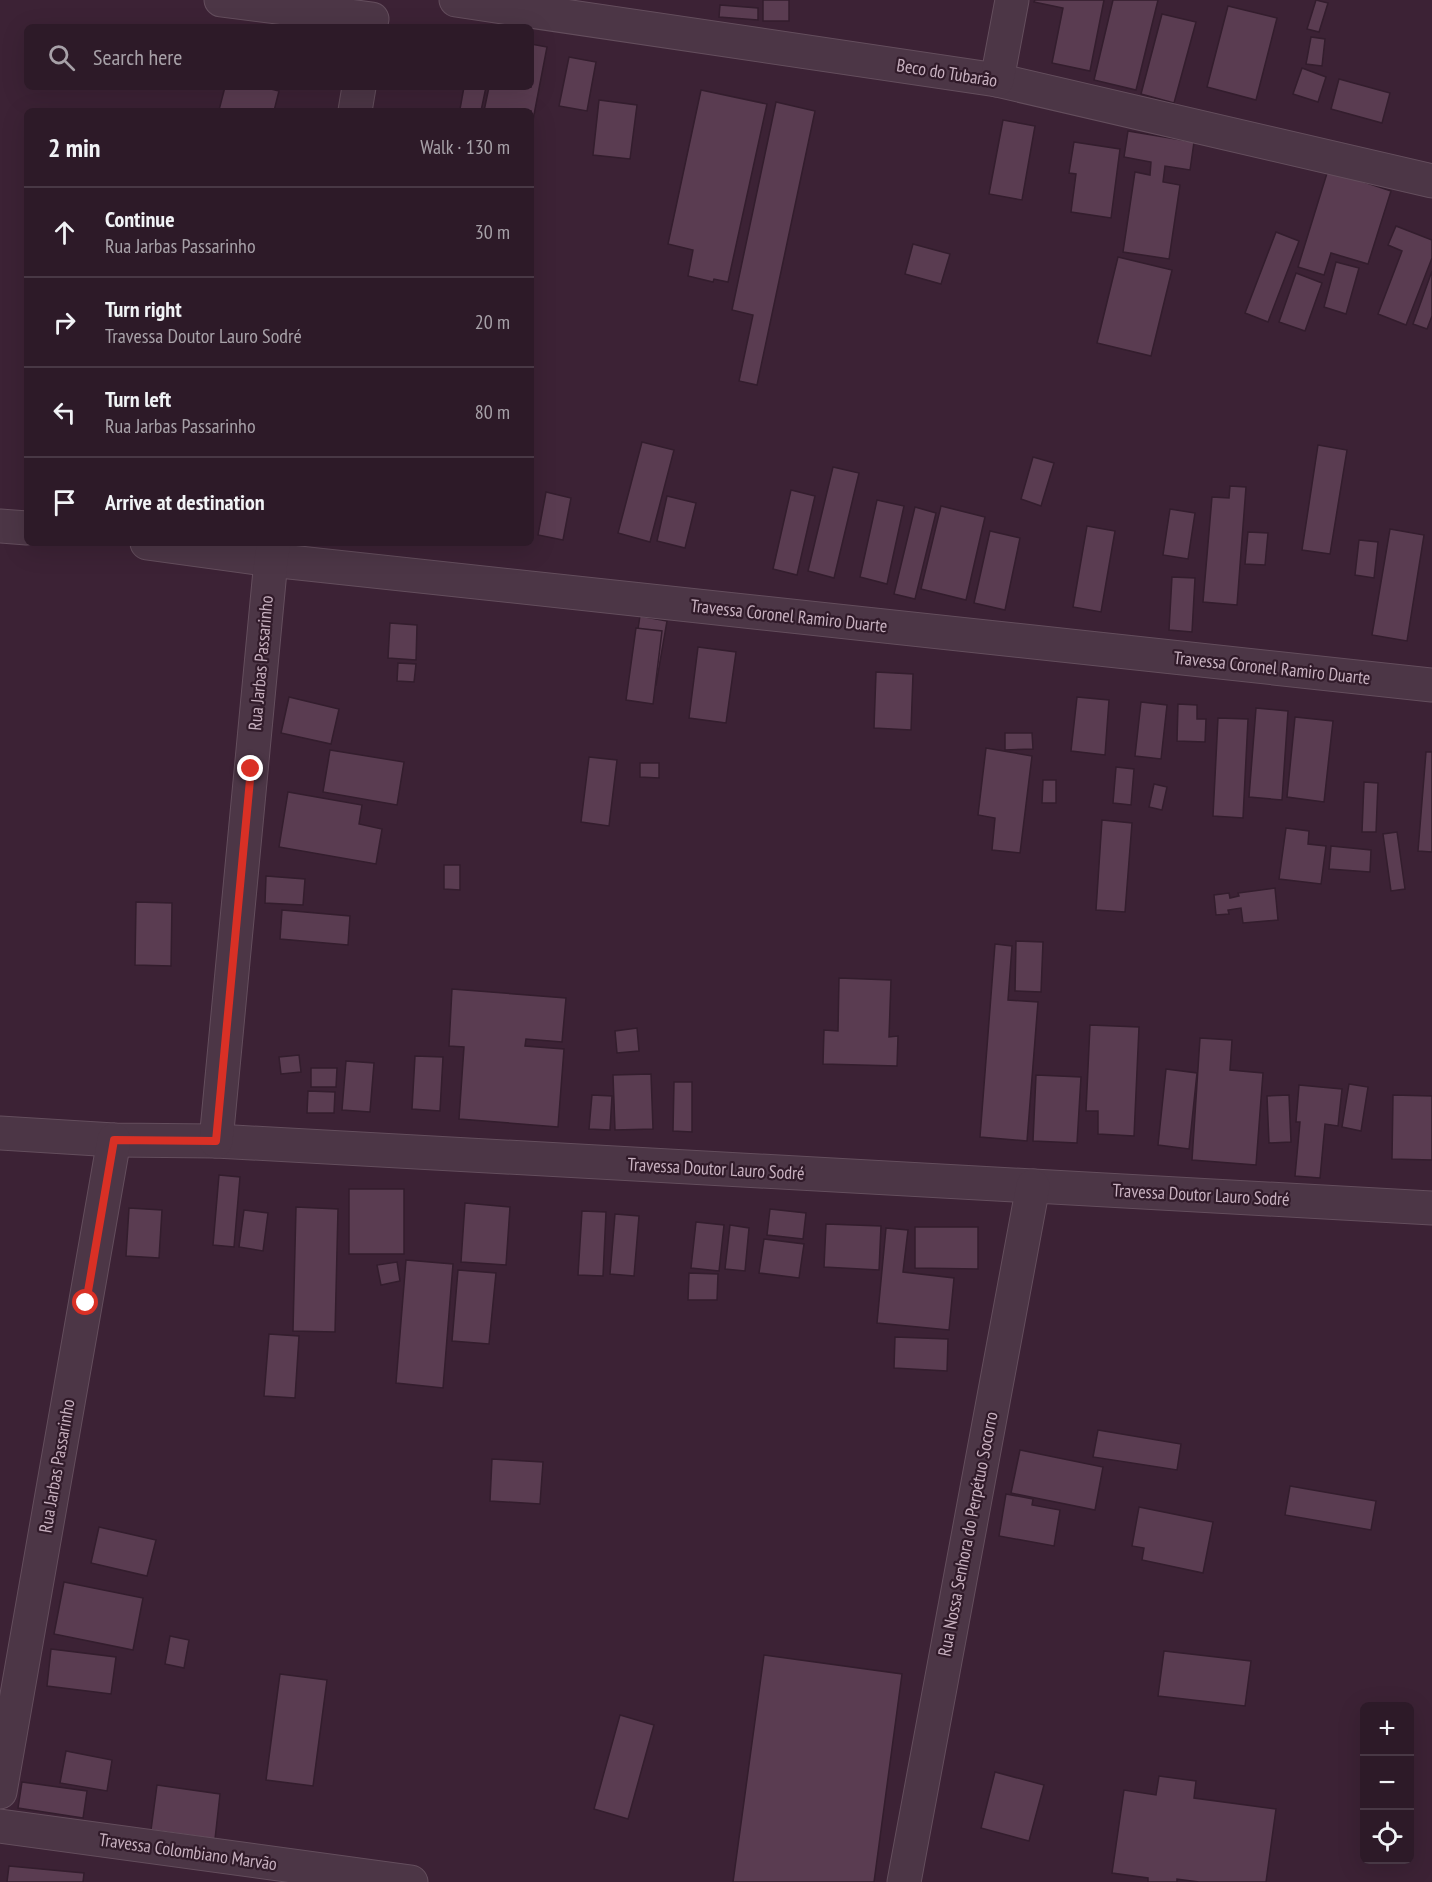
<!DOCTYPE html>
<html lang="en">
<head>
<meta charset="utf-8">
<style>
	body { margin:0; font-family:"PT Sans Narrow",sans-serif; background:#392734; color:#f1f3f6 }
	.controls { position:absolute; right:18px; bottom:18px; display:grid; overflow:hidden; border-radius:9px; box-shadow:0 6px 24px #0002 }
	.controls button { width:54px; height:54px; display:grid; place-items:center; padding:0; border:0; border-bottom:2px solid #483845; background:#2d1a28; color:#f1f3f6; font:30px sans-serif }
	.stop { position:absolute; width:18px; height:18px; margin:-14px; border:4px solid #d93025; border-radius:50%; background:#fff }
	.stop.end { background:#d93025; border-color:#fff; box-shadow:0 2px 6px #0008 }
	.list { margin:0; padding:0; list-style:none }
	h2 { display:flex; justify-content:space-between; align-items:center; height:78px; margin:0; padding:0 24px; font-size:26px }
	h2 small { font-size:20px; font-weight:400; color:#a7a1a8 }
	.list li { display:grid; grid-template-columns:39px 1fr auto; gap:18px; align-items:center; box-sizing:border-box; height:90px; padding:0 24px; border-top:2px solid #483845 }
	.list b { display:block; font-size:22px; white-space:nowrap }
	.list p { margin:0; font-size:20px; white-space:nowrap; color:#a7a1a8 }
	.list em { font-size:20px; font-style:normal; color:#a7a1a8 }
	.icon { flex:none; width:33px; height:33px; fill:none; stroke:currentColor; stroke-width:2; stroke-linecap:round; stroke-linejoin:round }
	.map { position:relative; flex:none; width:1432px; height:1882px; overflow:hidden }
	.search { position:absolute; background:#2d1a28; box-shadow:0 6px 24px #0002; left:24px; top:24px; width:510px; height:66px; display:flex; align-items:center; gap:15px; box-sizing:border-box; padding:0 21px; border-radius:9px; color:#a7a1a8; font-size:22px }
	.panel { position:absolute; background:#2d1a28; box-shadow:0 6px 24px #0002; left:24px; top:108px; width:510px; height:438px; border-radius:9px }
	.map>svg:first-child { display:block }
	.building { fill:#5a3c51; stroke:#331d2d; stroke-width:1.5 }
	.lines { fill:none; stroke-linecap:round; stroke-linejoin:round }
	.minor-casing { stroke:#644e5d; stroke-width:35 }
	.minor { stroke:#4c3646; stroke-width:33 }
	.route { stroke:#d93025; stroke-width:8 }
	.labels { text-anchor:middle; stroke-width:4.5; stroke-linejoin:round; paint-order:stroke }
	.street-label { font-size:18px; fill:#c8b1c0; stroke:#311b2a }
</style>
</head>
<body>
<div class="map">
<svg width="1432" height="1882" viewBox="0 0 1432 1882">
	<rect width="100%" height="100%" fill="#3c2235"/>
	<g class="building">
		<rect x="763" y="0" width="26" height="21"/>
		<polygon points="1035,0 1104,0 1090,71 1052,63 1063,8 1034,2"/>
		<polygon points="1113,0 1158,0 1136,90 1094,80"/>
		<polygon points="1316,0 1328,3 1319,32 1307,29"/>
		<polygon points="720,5 758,8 758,20 719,17"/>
		<polygon points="1228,6 1277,18 1256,100 1207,87"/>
		<polygon points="1162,14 1196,22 1174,103 1141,94"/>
		<polygon points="1311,37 1325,39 1322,66 1306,64"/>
		<polygon points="531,44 547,47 533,120 531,120 531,111 484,111 489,87 531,87"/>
		<polygon points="569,57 596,62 587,111 559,106"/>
		<polygon points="1302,68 1326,77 1318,102 1293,94"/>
		<polygon points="1339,79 1390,93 1382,123 1331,109"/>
		<polygon points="225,87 263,87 279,91 274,111 219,110"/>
		<polygon points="464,87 486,87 481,111 460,109"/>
		<polygon points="701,90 767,104 728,282 714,279 713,282 688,276 693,250 668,244"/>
		<polygon points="599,100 637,105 630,159 593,155"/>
		<polygon points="776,102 815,111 757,385 739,381 753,315 732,310"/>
		<polygon points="1003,120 1035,126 1022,200 989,194"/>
		<polygon points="1128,131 1194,142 1190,170 1165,166 1163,182 1180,185 1169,259 1123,252 1135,172 1150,175 1151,162 1124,157"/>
		<polygon points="1074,142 1120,149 1111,218 1071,212 1076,174 1069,173"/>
		<polygon points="1328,170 1391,191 1368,264 1331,253 1324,275 1298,267"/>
		<polygon points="1396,226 1432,240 1432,258 1406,325 1378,314 1402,251 1388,245"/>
		<polygon points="1276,232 1299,241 1268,322 1245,313"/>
		<polygon points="913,244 950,254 941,284 905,274"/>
		<polygon points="1118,257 1172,270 1151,356 1097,343"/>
		<polygon points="1336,262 1359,268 1346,314 1324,307"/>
		<polygon points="1432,271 1432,316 1427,329 1413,324"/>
		<polygon points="1296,273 1322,283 1305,331 1279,322"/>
		<polygon points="642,442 674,450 650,542 618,533"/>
		<polygon points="1318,445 1347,450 1330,554 1302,550"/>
		<polygon points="1033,457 1054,463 1041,506 1021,499"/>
		<polygon points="833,467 859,473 834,578 808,571"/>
		<polygon points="1230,486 1246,487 1237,605 1203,602 1212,497 1229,498"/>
		<polygon points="791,490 815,496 797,575 773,569"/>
		<polygon points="546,492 571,498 563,540 538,535"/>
		<polygon points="667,496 696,503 685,548 657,541"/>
		<polygon points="877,500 904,506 887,584 860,577"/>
		<polygon points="941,506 985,517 966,600 921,589"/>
		<polygon points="915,507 936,513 915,599 894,594"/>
		<polygon points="1170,509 1195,513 1188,559 1163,555"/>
		<polygon points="1087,526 1115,531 1101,612 1073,607"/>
		<polygon points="1390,529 1424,535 1407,641 1372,635"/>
		<polygon points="990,531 1020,538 1005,610 974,603"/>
		<polygon points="1248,532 1268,533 1265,565 1245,564"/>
		<polygon points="1359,540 1378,542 1374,578 1355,575"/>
		<polygon points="1172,577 1195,578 1192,632 1169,630"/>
		<polygon points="640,616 667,621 656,685 630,681"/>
		<polygon points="390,623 417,625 416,660 388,658"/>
		<polygon points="636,628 662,631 653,704 626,700"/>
		<polygon points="698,647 736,652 726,723 689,718"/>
		<polygon points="398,663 416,664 414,682 397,681"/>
		<polygon points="876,672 913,674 911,730 874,728"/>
		<polygon points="289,697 339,709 331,744 281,733"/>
		<polygon points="1077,697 1109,700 1105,755 1071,751"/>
		<polygon points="1141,702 1167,705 1161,759 1135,756"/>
		<polygon points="1178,704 1197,705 1197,719 1206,719 1205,742 1177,741"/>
		<polygon points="1256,708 1288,711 1282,800 1249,797"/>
		<polygon points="1295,717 1333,721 1324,802 1287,797"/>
		<polygon points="1218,718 1248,719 1243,818 1213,816"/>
		<polygon points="1005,733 1032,733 1033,749 1005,750"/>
		<polygon points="986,748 1032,756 1020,853 992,850 995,818 978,815"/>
		<polygon points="330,750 404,762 397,805 323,792"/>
		<polygon points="1426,752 1432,752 1432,852 1418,851"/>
		<polygon points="589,757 617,760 609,826 581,822"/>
		<polygon points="640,763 659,763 659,778 640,777"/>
		<polygon points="1116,767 1134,769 1131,805 1113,803"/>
		<polygon points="1043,780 1056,780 1056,803 1042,803"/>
		<polygon points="1364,782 1378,783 1376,832 1362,832"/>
		<polygon points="1154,784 1167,787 1162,810 1149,807"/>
		<polygon points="288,792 362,805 359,824 382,829 376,864 279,847"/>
		<polygon points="1102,820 1132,823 1125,912 1096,910"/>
		<polygon points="1286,828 1309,831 1308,844 1326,846 1321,884 1279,879"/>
		<polygon points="1397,832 1405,889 1391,891 1383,834"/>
		<polygon points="1331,846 1371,850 1370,872 1329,869"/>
		<polygon points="444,865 460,865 460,890 444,889"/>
		<polygon points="266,876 305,879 303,905 265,903"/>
		<polygon points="1275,888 1278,920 1243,923 1241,908 1228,910 1229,914 1216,915 1214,895 1229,893 1230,898 1239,896 1238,893"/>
		<polygon points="136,902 172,903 171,966 135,965"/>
		<polygon points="282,910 350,916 348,945 280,939"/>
		<polygon points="1016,941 1043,942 1041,992 1015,991"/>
		<polygon points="995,944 1012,946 1008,1000 1038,1002 1027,1141 980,1137"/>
		<polygon points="839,978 891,980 889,1037 898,1036 897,1066 823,1064 824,1030 838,1031"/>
		<polygon points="452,989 566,998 562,1042 526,1039 525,1046 564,1049 558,1127 459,1119 464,1047 449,1046"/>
		<polygon points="1090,1025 1139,1027 1134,1136 1098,1134 1098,1111 1086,1111"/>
		<polygon points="637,1028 639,1051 617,1053 615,1031"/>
		<polygon points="1200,1038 1232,1040 1230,1070 1263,1073 1256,1165 1192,1160"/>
		<polygon points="299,1055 301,1072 281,1074 279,1057"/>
		<polygon points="415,1056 443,1057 440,1111 412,1109"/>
		<polygon points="346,1061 374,1063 370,1112 342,1110"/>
		<polygon points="311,1068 337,1068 336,1087 311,1087"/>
		<polygon points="1166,1069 1197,1073 1189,1149 1158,1145"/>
		<polygon points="651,1074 653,1129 615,1130 613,1075"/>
		<polygon points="1036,1075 1081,1077 1077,1143 1033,1141"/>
		<polygon points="674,1082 692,1082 692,1132 673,1131"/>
		<polygon points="1349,1084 1368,1087 1361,1131 1342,1127"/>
		<polygon points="1299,1085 1342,1089 1338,1126 1325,1124 1320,1178 1295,1176 1300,1122 1296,1122"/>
		<polygon points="308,1091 335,1092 334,1113 307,1113"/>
		<polygon points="592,1095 612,1096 610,1130 589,1129"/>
		<polygon points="1289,1095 1291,1142 1269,1143 1267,1096"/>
		<polygon points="1393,1095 1432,1096 1432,1160 1392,1159"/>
		<polygon points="219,1175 240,1177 234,1247 213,1245"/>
		<rect x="349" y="1189" width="55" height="65"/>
		<polygon points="465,1203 510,1207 506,1265 461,1262"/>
		<polygon points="296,1207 338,1209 335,1332 293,1331"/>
		<polygon points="129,1208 162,1210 159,1258 126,1256"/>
		<polygon points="770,1209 806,1213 803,1239 767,1235"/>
		<polygon points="244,1210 268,1213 263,1251 239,1247"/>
		<polygon points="582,1211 606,1212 603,1276 578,1275"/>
		<polygon points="615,1214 639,1216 634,1276 610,1274"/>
		<polygon points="696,1222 724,1225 719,1271 691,1268"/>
		<polygon points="826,1224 881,1226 879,1270 824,1267"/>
		<polygon points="730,1225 749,1228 745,1271 725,1269"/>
		<polygon points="915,1227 978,1227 978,1269 915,1268"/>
		<polygon points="886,1228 908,1230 903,1272 954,1278 949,1330 877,1323"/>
		<polygon points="764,1239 804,1244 799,1278 759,1273"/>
		<polygon points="406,1260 453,1264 443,1388 396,1383"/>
		<polygon points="397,1262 400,1281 381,1285 377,1265"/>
		<polygon points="458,1270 496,1273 489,1344 452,1341"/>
		<polygon points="689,1273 718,1274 717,1300 688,1300"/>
		<polygon points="269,1334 299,1336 295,1398 264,1396"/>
		<polygon points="895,1337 948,1339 947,1371 894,1368"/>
		<polygon points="1098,1430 1181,1444 1177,1470 1093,1457"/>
		<polygon points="1020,1450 1103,1467 1095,1510 1011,1493"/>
		<polygon points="492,1459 543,1462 540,1504 490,1501"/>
		<polygon points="1290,1486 1376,1501 1371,1530 1285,1515"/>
		<polygon points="1006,1494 1033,1499 1032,1505 1060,1510 1054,1546 999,1536"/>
		<polygon points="1139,1507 1213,1522 1203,1573 1142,1560 1144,1548 1132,1546"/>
		<polygon points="99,1527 156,1540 147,1576 91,1563"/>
		<polygon points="64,1582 143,1598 133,1650 54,1634"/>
		<polygon points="170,1636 189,1640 184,1668 165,1664"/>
		<polygon points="51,1649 116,1657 111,1694 47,1686"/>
		<polygon points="1164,1651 1251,1661 1245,1706 1158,1696"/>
		<polygon points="764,1655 902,1674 874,1882 733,1882"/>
		<polygon points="280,1674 327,1680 313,1786 266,1780"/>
		<polygon points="620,1715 654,1725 628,1819 594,1809"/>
		<polygon points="66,1751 112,1760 107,1791 60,1783"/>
		<polygon points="995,1772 1044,1785 1029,1841 981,1828"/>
		<polygon points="1159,1776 1196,1781 1194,1798 1276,1809 1266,1882 1199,1882 1177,1879 1177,1882 1148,1882 1148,1878 1112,1873 1124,1790 1156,1795"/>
		<polygon points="22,1782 87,1791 83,1818 18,1808"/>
		<polygon points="157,1785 220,1794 215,1839 151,1830"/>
		<polygon points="9,1866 84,1873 83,1882 7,1882"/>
	</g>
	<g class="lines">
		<defs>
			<g id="minor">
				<polyline points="221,0 372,19"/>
				<polyline points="456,0 997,80 1432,181"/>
				<polyline points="997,80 1012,0"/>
				<polyline points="355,111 359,87"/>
				<polyline points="0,526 27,528"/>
				<polyline points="147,543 271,560 1432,685"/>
				<polyline points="0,1133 114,1140 216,1141 1432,1208"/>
				<polyline points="216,1141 271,560 274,543"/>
				<polyline points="0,1792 114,1140"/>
				<polyline points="0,1826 411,1882"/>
				<polyline points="904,1882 1033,1186"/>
			</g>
		</defs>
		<use href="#minor" class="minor-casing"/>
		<use href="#minor" class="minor"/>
	</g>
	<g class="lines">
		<polyline class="route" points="86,1303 114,1140 216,1141 251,769"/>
	</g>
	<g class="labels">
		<g class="street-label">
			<text transform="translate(947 73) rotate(9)" y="6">Beco do Tubarão</text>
			<text transform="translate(789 616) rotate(6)" y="6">Travessa Coronel Ramiro Duarte</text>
			<text transform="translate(261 663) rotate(-85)" y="6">Rua Jarbas Passarinho</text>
			<text transform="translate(1272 668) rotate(6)" y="6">Travessa Coronel Ramiro Duarte</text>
			<text transform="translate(716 1169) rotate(3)" y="6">Travessa Doutor Lauro Sodré</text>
			<text transform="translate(1201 1195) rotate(3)" y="6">Travessa Doutor Lauro Sodré</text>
			<text transform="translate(57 1466) rotate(-80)" y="6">Rua Jarbas Passarinho</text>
			<text transform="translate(968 1534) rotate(-79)" y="6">Rua Nossa Senhora do Perpétuo Socorro</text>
			<text transform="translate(188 1852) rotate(8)" y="6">Travessa Colombiano Marvão</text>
		</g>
	</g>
</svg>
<div class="controls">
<button>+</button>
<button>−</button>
<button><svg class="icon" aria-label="locate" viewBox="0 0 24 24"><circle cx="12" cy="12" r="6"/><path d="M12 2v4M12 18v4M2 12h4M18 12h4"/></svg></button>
</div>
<div class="stop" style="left:86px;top:1303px"></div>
<div class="stop end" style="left:251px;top:769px"></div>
<div class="search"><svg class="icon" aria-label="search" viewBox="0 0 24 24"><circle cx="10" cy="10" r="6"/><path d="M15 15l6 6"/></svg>Search here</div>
<section class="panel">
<h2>2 min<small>Walk · 130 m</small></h2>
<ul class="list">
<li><svg class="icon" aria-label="ahead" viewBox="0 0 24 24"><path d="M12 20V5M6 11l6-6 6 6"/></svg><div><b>Continue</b><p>Rua Jarbas Passarinho</p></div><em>30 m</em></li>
<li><svg class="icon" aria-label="right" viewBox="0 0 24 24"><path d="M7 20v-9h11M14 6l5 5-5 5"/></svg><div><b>Turn right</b><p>Travessa Doutor Lauro Sodré</p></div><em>20 m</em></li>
<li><svg class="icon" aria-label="left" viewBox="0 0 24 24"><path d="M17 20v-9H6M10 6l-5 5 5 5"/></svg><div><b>Turn left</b><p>Rua Jarbas Passarinho</p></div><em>80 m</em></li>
<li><svg class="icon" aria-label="arrive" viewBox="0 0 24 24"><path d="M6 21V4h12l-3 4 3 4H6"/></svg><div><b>Arrive at destination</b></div></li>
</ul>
</section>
</div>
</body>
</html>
